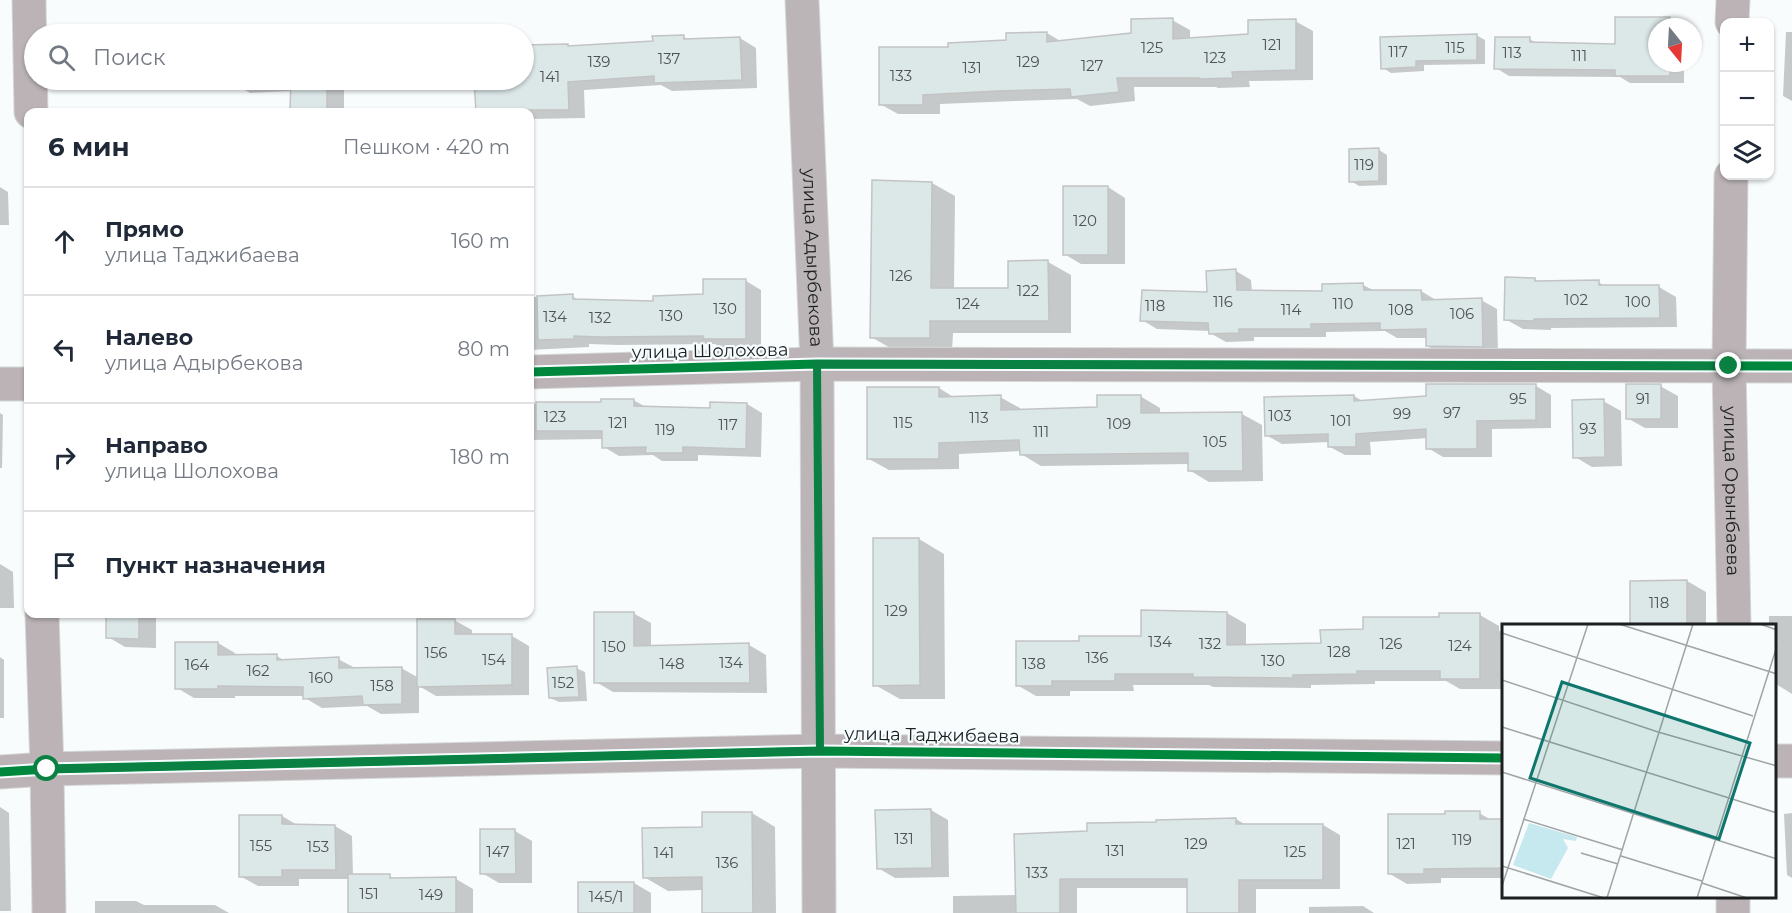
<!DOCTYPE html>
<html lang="ru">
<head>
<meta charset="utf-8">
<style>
	body { margin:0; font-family:Montserrat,sans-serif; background:#f6f6f7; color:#1f2937 }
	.controls { position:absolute; right:18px; top:18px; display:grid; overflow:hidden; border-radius:12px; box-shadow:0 2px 4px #0004 }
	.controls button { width:54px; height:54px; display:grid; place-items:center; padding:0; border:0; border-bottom:2px solid #e0e1e3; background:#fff; color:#1f2937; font:30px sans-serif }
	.compass { position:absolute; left:1648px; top:18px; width:54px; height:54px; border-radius:50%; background:#fff; box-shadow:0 2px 4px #0004; rotate:162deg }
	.stop { position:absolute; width:18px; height:18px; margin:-14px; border:4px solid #0b8043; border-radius:50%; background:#fff }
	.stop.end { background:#0b8043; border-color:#fff; box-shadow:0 2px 6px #0008 }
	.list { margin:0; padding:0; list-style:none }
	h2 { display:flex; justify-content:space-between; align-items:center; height:78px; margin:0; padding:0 24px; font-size:26px }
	h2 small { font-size:20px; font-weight:400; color:#747a83 }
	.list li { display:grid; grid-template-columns:39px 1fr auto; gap:18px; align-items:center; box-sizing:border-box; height:108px; padding:0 24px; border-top:2px solid #e0e1e3 }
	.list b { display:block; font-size:22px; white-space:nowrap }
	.list p { margin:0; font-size:20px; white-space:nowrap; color:#747a83 }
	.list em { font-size:20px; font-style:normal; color:#747a83 }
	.icon { flex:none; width:33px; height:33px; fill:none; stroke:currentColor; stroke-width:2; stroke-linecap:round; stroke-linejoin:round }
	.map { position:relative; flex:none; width:1792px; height:913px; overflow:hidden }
	.search { position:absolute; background:#fff; box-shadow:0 2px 4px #0004; left:24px; top:24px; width:510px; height:66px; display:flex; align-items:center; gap:15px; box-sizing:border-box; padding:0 21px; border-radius:33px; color:#747a83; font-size:22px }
	.panel { position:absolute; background:#fff; box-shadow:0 2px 4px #0004; left:24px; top:108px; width:510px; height:510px; border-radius:12px }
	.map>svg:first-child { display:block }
	.shadow { fill:#0003 }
	.building { fill:#dce7e8; stroke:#c2c4c4; stroke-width:1.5 }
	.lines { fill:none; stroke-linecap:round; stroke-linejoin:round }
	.minor-casing { stroke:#d6d8d8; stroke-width:35 }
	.major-casing { stroke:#d6d8d8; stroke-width:35 }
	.minor { stroke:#bbb3b5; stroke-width:33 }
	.major { stroke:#bcb5b8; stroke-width:33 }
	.cycleway-casing { stroke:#f6fdfe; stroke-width:13 }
	.cycleway { stroke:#00873e; stroke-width:9 }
	.route { stroke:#0b8043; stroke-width:8 }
	.labels { text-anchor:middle; stroke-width:4.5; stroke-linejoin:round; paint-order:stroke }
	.number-label { font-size:15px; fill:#4f5354 }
	.street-label { font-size:18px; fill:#1d1f20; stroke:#f6fdfe }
	.inset-road { fill:none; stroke:#a0a4a4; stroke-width:1.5 }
	.view { fill:#0f766e; fill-opacity:0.15; stroke:#0f766e; stroke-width:3 }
	.inset-edge { fill:none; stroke:#1d1f20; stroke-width:3 }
</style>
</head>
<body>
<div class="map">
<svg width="1792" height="913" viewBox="0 0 1792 913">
	<rect width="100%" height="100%" fill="#f8fcfc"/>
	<g class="shadow">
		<polygon points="1670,18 1684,27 1657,27 1657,63 1684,63 1684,83 1630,83 1620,77 1509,76 1496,68 1529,39 1537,43 1616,46"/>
		<polygon points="1172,20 1190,30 1190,40 1249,36 1295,21 1313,31 1313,80 1249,81 1250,87 1218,88 1216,87 1134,87 1135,101 1090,106 1077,99 1015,101 940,104 940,114 898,114 880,104 950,49 1008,42 1047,33 1062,42 1133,34"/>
		<polygon points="1786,32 1792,32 1792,101 1783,96"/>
		<polygon points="1476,35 1485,40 1485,64 1424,65 1424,71 1391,73 1383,68"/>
		<polygon points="684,37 689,40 740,38 756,48 757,88 672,91 661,85 584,90 585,118 530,119 530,112 477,112 475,80 524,80 524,46 568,46 571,48 654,43"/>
		<polygon points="232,80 344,80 344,112 300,112 292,108 292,91 250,93 233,83"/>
		<polygon points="1379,150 1387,155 1387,185 1359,186 1351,181"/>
		<polygon points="873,182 932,183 955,196 954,290 1009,290 1048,262 1071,275 1071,333 953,333 952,351 894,350 871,337"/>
		<polygon points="0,187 8,192 9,225 0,225"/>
		<polygon points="1108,187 1125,198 1125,264 1081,264 1064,254"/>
		<polygon points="1236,271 1251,280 1252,292 1324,292 1363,285 1375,291 1421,291 1436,300 1481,300 1497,309 1498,355 1443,354 1427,346 1427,338 1397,338 1385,331 1326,332 1326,337 1254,337 1254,341 1226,342 1210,333 1210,331 1157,329 1142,320 1208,293"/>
		<polygon points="1535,279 1540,282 1598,282 1607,287 1659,287 1676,297 1677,327 1551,328 1551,330 1523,329 1505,319"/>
		<polygon points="746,281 761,290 761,347 720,347 715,344 618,345 589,344 589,347 530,350 530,297 572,296 580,301 654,302 705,296"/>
		<polygon points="1536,386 1551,395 1551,428 1492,429 1492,457 1443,457 1428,448 1428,438 1370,442 1371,455 1345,455 1330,447 1330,442 1282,444 1266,435 1354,396 1364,402"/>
		<polygon points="1660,386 1678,396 1678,428 1645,428 1627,418"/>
		<polygon points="939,388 955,398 1000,397 1020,408 1020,411 1098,409 1140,396 1160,408 1160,415 1242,414 1262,425 1263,481 1209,482 1189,470 1189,464 1041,466 1021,454 1021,451 959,454 959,469 889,470 869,459"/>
		<polygon points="633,400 646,407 711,409 747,404 762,413 761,457 698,455 698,461 662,461 653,455 619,456 604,447 604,439 530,440 530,404 603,403"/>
		<polygon points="1603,401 1621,411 1622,466 1592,467 1575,457"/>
		<polygon points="0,413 3,415 2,468 0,468"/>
		<polygon points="919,539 944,554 945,699 900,699 875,685"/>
		<polygon points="0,564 13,572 14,608 0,608"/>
		<polygon points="1687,581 1706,592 1706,625 1582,625 1631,625"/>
		<polygon points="633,613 651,623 651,647 749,645 766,655 767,693 613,692 596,682"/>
		<polygon points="1227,613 1246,624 1246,646 1322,645 1365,631 1441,618 1480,615 1499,626 1499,631 1504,630 1504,689 1460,689 1446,681 1375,681 1375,684 1311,685 1311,688 1213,687 1209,685 1133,685 1134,691 1070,691 1070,696 1036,696 1017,685 1080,642 1143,638"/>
		<polygon points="108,614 156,614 156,648 125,647 108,637"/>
		<polygon points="1769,616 1792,616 1792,694 1776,684 1776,625 1769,625"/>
		<polygon points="454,620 472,630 472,636 512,636 529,646 529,695 436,696 419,686 419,713 381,714 367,706 322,708 305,698 305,696 235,696 235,698 194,698 177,688 218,643 235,653 235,656 277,656 285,661 338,659 357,669 401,668 419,678"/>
		<polygon points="0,657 4,660 4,718 0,718"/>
		<polygon points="576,668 585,672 587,701 559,702 550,698"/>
		<polygon points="0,807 9,813 11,911 0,911"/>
		<polygon points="931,810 948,820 949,877 895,878 878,868"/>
		<polygon points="752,813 775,827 776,913 703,913 703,890 668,891 644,877 703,829"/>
		<polygon points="1479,813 1493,821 1504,821 1504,878 1441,878 1441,883 1407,884 1390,874 1447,816"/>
		<polygon points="1792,813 1792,878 1787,875 1784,814"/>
		<polygon points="282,816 299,826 335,826 352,836 353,876 389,876 396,879 456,879 473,889 473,913 349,913 349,879 299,879 299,886 258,886 240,876"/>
		<polygon points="1236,819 1246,825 1323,825 1340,835 1340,889 1256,889 1256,913 1189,913 1188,888 1077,888 1077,913 953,913 953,896 1017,895 1089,833"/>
		<polygon points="515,831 532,841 532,883 499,883 482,873"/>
		<polygon points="634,883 651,893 651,913 580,913"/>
		<polygon points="95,901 136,901 144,905 215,905 229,913 95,913"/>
		<polygon points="1363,906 1374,913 1309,913 1309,907"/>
	</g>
	<g class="building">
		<polygon points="1615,17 1670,17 1670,27 1657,27 1657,63 1670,63 1670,76 1615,76 1615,70 1494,69 1495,37 1530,37 1530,42 1615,44"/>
		<polygon points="1173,18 1173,39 1248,34 1248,20 1296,19 1296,70 1232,72 1233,78 1199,79 1199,78 1117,78 1119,92 1071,97 1070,89 997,91 923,95 923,105 879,105 879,47 948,47 948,43 1006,40 1006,33 1047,32 1047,42 1131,33 1131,19"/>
		<polygon points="1477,34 1477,60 1416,61 1416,67 1381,69 1380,37"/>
		<polygon points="684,35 684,39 740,37 742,80 654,83 654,76 568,82 569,110 507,110 508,112 476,112 474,80 524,80 524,45 568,44 568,46 653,41 652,36"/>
		<polygon points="291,80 327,80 327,109 290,109"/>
		<polygon points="1379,148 1379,181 1349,182 1349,149"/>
		<polygon points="872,180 932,182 931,288 1008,288 1008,261 1048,260 1049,321 930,321 930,338 870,338"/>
		<rect x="1063" y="186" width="45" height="69"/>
		<polygon points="1236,269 1237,290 1322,291 1322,284 1363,283 1364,290 1421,290 1422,300 1482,298 1483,347 1426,346 1426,329 1380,330 1380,323 1311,324 1311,329 1239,329 1239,333 1209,334 1208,323 1140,321 1142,290 1207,292 1206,271"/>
		<polygon points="1505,277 1535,278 1535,281 1599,280 1599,285 1659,285 1660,318 1534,319 1534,321 1504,320"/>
		<polygon points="703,279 746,279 746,339 703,339 703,336 601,337 574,336 574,339 538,340 537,296 573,294 573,299 653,301 653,296 703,294"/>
		<polygon points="1426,384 1536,384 1536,420 1477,421 1477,449 1426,449 1426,429 1356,434 1356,447 1328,447 1328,434 1265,436 1264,397 1354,395 1354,401 1426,396"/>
		<rect x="1626" y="384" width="35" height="35"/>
		<polygon points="867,387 939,387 939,397 1001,395 1001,410 1097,407 1097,395 1141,395 1141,413 1242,412 1243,471 1188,471 1188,453 1020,455 1019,440 939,443 939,459 867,459"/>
		<polygon points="601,399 634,399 634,406 710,408 710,402 747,403 746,449 683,447 683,453 645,453 646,447 602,448 602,431 536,431 536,402 601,402"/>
		<polygon points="1604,399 1605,457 1573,458 1572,400"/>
		<polygon points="873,538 919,538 920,685 873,686"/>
		<polygon points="1687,580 1687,625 1630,625 1630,581"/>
		<polygon points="1141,610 1227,612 1227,645 1321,643 1320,630 1363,629 1363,617 1439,617 1439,613 1480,613 1480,679 1440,679 1440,671 1357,671 1357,674 1293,675 1293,678 1193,677 1193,674 1115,674 1115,681 1052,681 1052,686 1016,686 1016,641 1079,641 1079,636 1141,636"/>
		<polygon points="594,612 634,612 634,646 749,643 750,683 594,683"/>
		<polygon points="106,614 139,614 139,639 106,638"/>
		<polygon points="417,619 455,619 455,634 512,634 512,685 417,687"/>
		<polygon points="175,642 218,642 218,655 277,654 277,660 339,657 339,668 402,667 402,704 363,705 362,696 303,699 303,687 218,686 218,689 175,689"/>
		<polygon points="577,666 579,697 549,698 547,668"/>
		<polygon points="931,809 932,868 877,869 875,810"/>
		<polygon points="1445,811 1480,811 1480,819 1504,819 1504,868 1424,869 1424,874 1388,874 1388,814 1445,814"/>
		<polygon points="702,812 752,812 753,913 702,913 702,877 643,878 642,828 702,827"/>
		<polygon points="239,815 282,815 282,824 335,825 336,870 282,870 282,877 239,877"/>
		<polygon points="1236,818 1236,824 1323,824 1323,880 1239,880 1239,913 1187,913 1187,879 1060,879 1060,913 1016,913 1014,834 1087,831 1087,823 1156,822 1156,820"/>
		<polygon points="480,829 515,829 516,874 480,874"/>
		<polygon points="348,874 390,874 390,878 456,877 456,913 348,913"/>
		<rect x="578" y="882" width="56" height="31"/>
	</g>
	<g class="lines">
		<defs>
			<g id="minor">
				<polyline points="29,0 31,112"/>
				<polyline points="1732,22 1733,0"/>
				<path id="s1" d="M 1731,176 L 1729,366 L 1734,625"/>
				<polyline points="530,372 817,364 1792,366"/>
				<polyline points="0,384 28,384"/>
				<polyline points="42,614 47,769 49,913"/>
				<polyline points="1776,761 1792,761"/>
				<polyline points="0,772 47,769 820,751 1504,758"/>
				<polyline points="1733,913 1733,896"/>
			</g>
			<g id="major">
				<path id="s2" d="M 802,0 L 817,364 L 819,913"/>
			</g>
		</defs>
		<use href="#minor" class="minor-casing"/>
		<use href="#major" class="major-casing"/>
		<use href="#minor" class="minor"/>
		<use href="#major" class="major"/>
		<defs>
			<g id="cycleway">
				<polyline points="530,372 817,364 1792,366"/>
				<polyline points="0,772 47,769 820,751 1504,758"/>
			</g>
		</defs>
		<use href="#cycleway" class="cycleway-casing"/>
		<use href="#cycleway" class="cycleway"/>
	</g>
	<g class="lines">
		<polyline class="route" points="47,769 820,751 817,364 1729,366"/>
	</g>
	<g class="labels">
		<g class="number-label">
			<text x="1272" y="50">121</text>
			<text x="1152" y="53">125</text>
			<text x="1455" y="53">115</text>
			<text x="1398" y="57">117</text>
			<text x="1512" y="58">113</text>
			<text x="1579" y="61">111</text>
			<text x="1215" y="63">123</text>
			<text x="669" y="64">137</text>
			<text x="599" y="67">139</text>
			<text x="1028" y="67">129</text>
			<text x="1092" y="71">127</text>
			<text x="972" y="73">131</text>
			<text x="901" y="81">133</text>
			<text x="550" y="82">141</text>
			<text x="1364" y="170">119</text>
			<text x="1085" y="226">120</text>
			<text x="901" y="281">126</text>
			<text x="1028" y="296">122</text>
			<text x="1576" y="305">102</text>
			<text x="1223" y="307">116</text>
			<text x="1638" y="307">100</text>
			<text x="968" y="309">124</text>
			<text x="1343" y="309">110</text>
			<text x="1155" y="311">118</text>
			<text x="725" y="314">130</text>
			<text x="1291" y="315">114</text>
			<text x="1401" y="315">108</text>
			<text x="1462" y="319">106</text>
			<text x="671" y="321">130</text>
			<text x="555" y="322">134</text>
			<text x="600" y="323">132</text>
			<text x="1518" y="404">95</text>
			<text x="1643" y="404">91</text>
			<text x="1452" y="418">97</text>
			<text x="1402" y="419">99</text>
			<text x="1280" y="421">103</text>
			<text x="555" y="422">123</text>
			<text x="979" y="423">113</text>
			<text x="1341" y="426">101</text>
			<text x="618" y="428">121</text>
			<text x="903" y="428">115</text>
			<text x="1119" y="429">109</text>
			<text x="728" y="430">117</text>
			<text x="1588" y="434">93</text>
			<text x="665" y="435">119</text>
			<text x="1041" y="437">111</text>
			<text x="1215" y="447">105</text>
			<text x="1659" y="608">118</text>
			<text x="896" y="616">129</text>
			<text x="1160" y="647">134</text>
			<text x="1210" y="649">132</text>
			<text x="1391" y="649">126</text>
			<text x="1460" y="651">124</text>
			<text x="614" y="652">150</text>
			<text x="1339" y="657">128</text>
			<text x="436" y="658">156</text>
			<text x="1097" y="663">136</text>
			<text x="494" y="665">154</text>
			<text x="1273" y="666">130</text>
			<text x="731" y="668">134</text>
			<text x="672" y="669">148</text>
			<text x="1034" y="669">138</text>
			<text x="197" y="670">164</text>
			<text x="258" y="676">162</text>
			<text x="321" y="683">160</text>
			<text x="563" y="688">152</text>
			<text x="382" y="691">158</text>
			<text x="904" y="844">131</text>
			<text x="1462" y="845">119</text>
			<text x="1196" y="849">129</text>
			<text x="1406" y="849">121</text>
			<text x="261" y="851">155</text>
			<text x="318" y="852">153</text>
			<text x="1115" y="856">131</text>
			<text x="498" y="857">147</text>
			<text x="1295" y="857">125</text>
			<text x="664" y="858">141</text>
			<text x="727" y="868">136</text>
			<text x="1037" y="878">133</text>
			<text x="369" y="899">151</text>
			<text x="431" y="900">149</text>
			<text x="606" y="902">145/1</text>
		</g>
		<g class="street-label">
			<text dy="6" stroke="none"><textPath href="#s2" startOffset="258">улица Адырбекова</textPath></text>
			<text transform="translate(710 351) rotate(-1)" y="6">улица Шолохова</text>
			<text dy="6" stroke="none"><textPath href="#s1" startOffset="315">улица Орынбаева</textPath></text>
			<text transform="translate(932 735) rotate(1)" y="6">улица Таджибаева</text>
		</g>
	</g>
	<g transform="translate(1502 624)">
		<rect width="274" height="274" fill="#f8fcfc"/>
		<path d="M 27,199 L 75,213 L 74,217 L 61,215 L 66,224 L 49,255 L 11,241 Z" fill="#c6e8ef"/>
		<path class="inset-road" d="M 117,0 L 275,50M 258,0 L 275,6M 0,9 L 251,92M 0,56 L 156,108 L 275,142M 0,103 L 275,189M 0,148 L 275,235M 21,195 L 121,226M 79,229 L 116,240M 119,232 L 200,257M 0,242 L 102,274M 200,259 L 245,274M 0,262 L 86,0M 105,274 L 191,0M 195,274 L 275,22"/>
		<path class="view" d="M 60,58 L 248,119 L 217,215 L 28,154 Z"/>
		<rect width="274" height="274" class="inset-edge"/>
	</g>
</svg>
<div class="controls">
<button>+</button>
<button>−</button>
<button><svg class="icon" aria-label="layers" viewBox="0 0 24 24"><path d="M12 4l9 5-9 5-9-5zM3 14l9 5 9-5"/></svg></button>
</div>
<svg class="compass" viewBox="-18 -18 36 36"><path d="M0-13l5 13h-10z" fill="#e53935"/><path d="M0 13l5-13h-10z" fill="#747a83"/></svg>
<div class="stop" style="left:47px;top:769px"></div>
<div class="stop end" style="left:1729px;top:366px"></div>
<div class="search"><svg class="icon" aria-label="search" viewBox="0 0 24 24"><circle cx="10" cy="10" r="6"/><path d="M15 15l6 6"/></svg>Поиск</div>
<section class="panel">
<h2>6 мин<small>Пешком · 420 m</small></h2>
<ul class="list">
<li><svg class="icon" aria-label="ahead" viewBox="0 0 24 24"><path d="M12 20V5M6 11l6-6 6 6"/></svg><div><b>Прямо</b><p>улица Таджибаева</p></div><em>160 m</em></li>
<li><svg class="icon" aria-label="left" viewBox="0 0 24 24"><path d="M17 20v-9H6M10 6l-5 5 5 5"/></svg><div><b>Налево</b><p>улица Адырбекова</p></div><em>80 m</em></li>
<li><svg class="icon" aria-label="right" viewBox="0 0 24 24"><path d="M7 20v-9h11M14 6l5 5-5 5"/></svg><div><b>Направо</b><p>улица Шолохова</p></div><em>180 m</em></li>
<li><svg class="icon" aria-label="arrive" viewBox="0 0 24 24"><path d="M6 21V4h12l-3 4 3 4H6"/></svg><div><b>Пункт назначения</b></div></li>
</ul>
</section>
</div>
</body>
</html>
